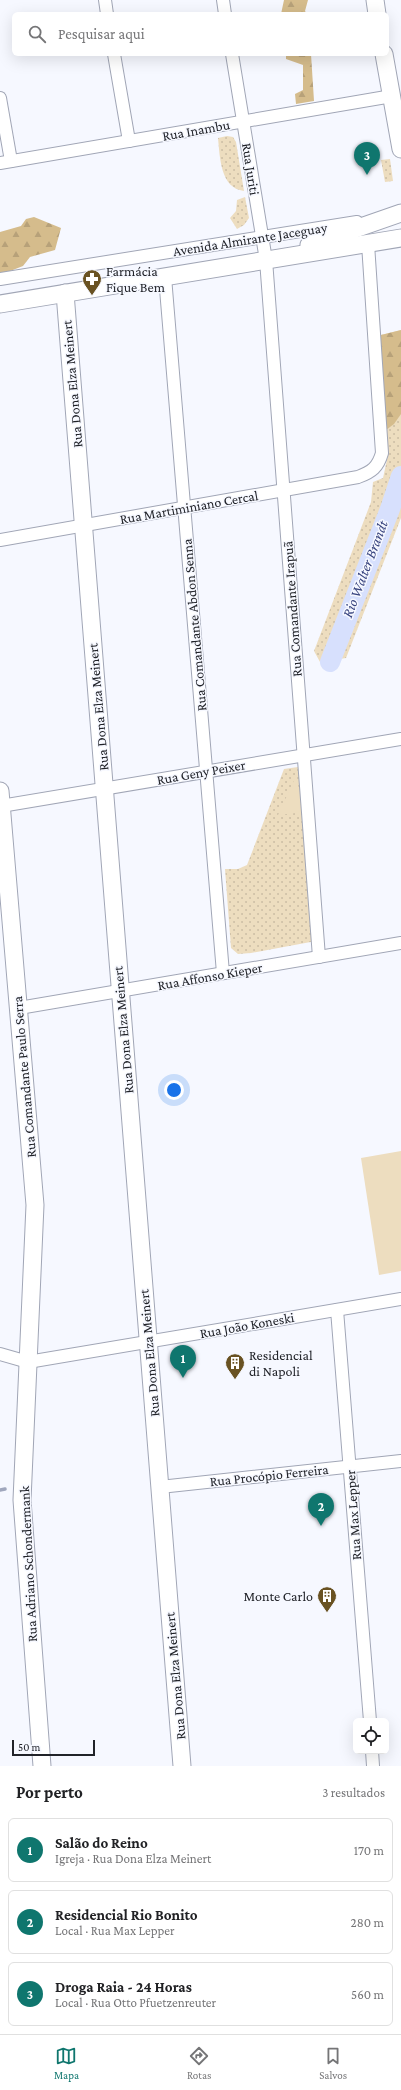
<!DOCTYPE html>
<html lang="pt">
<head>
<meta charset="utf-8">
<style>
	body { margin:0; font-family:"Crimson Pro",serif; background:#f6f6f6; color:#202124 }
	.controls { position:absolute; right:12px; bottom:12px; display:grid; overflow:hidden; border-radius:6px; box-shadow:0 4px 16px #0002 }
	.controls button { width:36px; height:36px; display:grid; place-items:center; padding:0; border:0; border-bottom:1px solid #e0e0e0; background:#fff; color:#202124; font:20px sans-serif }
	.scale { position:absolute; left:12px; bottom:10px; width:83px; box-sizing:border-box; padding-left:4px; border:2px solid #212329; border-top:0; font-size:11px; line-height:14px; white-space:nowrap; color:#212329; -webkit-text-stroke:3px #f6f8ff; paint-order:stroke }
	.you { position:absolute; left:174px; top:1090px; width:14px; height:14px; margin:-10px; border:3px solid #fff; border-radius:50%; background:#1a73e8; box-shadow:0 0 0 6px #1a73e833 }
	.badge { display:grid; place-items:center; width:26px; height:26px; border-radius:50%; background:#0f766e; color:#fff; font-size:13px; font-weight:700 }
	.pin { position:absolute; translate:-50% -33px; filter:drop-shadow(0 1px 2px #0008) }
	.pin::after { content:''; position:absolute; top:21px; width:14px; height:12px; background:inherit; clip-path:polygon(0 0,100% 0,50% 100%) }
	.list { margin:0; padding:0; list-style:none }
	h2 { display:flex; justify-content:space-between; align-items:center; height:52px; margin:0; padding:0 16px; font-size:17px }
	h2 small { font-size:13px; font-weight:400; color:#757577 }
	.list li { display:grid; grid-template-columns:26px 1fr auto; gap:12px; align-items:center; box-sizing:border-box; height:64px; margin:0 8px 8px; padding:0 8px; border:1px solid #e0e0e0; border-radius:6px }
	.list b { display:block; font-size:15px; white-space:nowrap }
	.list p { margin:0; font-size:13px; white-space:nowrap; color:#757577 }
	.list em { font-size:13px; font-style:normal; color:#757577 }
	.icon { flex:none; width:22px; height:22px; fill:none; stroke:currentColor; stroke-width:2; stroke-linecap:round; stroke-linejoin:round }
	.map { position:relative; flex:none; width:401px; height:1766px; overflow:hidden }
	.search { position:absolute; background:#fff; box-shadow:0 4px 16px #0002; left:12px; right:12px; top:12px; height:44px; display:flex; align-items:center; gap:10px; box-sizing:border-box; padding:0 14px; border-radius:6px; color:#757577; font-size:15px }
	.sheet { height:268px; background:#fff }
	nav { display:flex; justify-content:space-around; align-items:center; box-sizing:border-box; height:56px; border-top:1px solid #e0e0e0; background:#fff; font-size:11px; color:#757577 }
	nav a { display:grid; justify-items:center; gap:2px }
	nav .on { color:#0f766e }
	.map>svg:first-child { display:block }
	.grass { fill:url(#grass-dots) }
	.forest { fill:url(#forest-firs) }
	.park { fill:#edddbf }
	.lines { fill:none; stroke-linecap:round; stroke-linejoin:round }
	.stream { stroke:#a0a7bd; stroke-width:3.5 }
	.river { stroke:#d7e0fd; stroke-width:20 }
	.street-casing { stroke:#a1a6b6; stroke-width:14 }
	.secondary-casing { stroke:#a1a6b6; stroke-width:19 }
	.street { stroke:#fff; stroke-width:12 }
	.secondary { stroke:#fff; stroke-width:17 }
	.labels { text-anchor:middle; stroke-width:3; stroke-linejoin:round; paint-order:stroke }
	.street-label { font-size:14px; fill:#212329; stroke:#f6f8ff }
	.poi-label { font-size:14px; fill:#212329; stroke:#f6f8ff; text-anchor:start }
	.water-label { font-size:15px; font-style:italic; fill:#38447f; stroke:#f6f8ff }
</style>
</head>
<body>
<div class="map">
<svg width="401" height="1766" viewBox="0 0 401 1766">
	<defs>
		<pattern id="grass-dots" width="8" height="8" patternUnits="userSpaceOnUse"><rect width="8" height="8" fill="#edddbf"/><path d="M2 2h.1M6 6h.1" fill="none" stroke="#cbbda4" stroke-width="1.8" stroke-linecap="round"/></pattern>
		<pattern id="forest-firs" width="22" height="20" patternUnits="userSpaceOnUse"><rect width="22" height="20" fill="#d5bc8c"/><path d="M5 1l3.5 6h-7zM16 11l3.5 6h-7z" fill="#b7a179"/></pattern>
	</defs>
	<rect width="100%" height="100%" fill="#f6f8ff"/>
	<g class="grass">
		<path d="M 227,136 L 233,137 L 236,142 L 244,191 C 220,188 220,157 218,138 Z"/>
		<polygon points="390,159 393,181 385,182 381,160"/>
		<polygon points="245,197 249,218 244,225 237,229 230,218 236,211 237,200"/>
		<polygon points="401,330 401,518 346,658 320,662 314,651 371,502 373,482 383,478 388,455 377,336"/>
		<polygon points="298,767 306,772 316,941 251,953 238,954 231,948 225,869 238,869 247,865 284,769"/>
	</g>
	<g class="forest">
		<polygon points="284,0 308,0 305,11 307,14 281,14"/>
		<polygon points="286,54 311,54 314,101 296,104 295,94 303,90 303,65 286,59"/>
		<polygon points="34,217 61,228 55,250 30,257 23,266 0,275 0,232 21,226 26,219"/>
		<polygon points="401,330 401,414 394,424 386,430 377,336"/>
	</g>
	<g class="park">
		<polygon points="296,776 304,812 278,815"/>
		<polygon points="401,1151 401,1271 379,1275 361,1158"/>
	</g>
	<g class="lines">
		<polyline class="stream" points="0,1490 5,1489"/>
		<polyline class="river" points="330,662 390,509 401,476"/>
		<defs>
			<g id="street">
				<polyline points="105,0 107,14"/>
				<polyline points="223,0 225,14"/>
				<polyline points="114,54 129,141"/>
				<polyline points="232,54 266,260 319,957"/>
				<polyline points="0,98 11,161"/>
				<polyline points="0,163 392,96"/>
				<polyline points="165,277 223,973"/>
				<polyline points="0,279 357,222"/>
				<path d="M 0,540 L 358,477 C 372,472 378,467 382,453 L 368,244"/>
				<polyline points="1,806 401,739"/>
				<polyline points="19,1008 401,943"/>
				<polyline points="337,1310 370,1721"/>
				<polyline points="0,1354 28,1362 401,1299"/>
				<polyline points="160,1487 401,1461"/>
				<polyline points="372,1751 373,1766"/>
			</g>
			<g id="secondary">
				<polyline points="375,0 377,14"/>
				<polyline points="384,54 401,149"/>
				<polyline points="309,245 401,213"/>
				<polyline points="65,293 182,1766"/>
				<polyline points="0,304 401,238"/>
				<polyline points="0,791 35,1205 22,1500 42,1766"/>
			</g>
		</defs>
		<use href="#street" class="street-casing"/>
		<use href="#secondary" class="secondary-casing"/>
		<use href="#street" class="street"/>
		<use href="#secondary" class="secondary"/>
	</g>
	<defs>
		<symbol id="pharmacy-pin" viewBox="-11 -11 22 30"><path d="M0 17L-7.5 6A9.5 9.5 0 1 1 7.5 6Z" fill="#695222" stroke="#f6f8ff"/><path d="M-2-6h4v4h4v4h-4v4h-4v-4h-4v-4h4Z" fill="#fff"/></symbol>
		<symbol id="building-pin" viewBox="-11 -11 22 30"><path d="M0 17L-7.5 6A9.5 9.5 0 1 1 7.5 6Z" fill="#695222" stroke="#f6f8ff"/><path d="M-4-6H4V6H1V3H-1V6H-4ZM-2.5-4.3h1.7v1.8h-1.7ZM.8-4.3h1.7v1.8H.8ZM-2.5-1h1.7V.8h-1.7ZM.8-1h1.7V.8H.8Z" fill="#fff"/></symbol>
	</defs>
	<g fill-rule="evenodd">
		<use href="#pharmacy-pin" x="81" y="268" width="22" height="30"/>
		<use href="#building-pin" x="224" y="1352" width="22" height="30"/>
		<use href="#building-pin" x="316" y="1585" width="22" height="30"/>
	</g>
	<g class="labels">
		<g class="street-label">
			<text transform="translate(196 130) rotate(-10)" y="5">Rua Inambu</text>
			<text transform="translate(251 169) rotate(81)" y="5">Rua Juriti</text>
			<text transform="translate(250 239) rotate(-9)" y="5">Avenida Almirante Jaceguay</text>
			<text transform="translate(72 384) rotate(-95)" y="5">Rua Dona Elza Meinert</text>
			<text transform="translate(189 507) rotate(-10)" y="5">Rua Martiminiano Cercal</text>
			<text transform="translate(292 609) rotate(-94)" y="5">Rua Comandante Irapuã</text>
			<text transform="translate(194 625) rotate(-95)" y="5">Rua Comandante Abdon Senna</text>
			<text transform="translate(98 707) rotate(-95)" y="5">Rua Dona Elza Meinert</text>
			<text transform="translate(201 772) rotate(-10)" y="5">Rua Geny Peixer</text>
			<text transform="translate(210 976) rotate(-10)" y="5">Rua Affonso Kieper</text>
			<text transform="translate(123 1030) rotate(-95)" y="5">Rua Dona Elza Meinert</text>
			<text transform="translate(24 1077) rotate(-95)" y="5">Rua Comandante Paulo Serra</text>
			<text transform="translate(247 1325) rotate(-10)" y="5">Rua João Koneski</text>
			<text transform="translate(149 1353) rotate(-95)" y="5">Rua Dona Elza Meinert</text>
			<text transform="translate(269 1475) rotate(-6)" y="5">Rua Procópio Ferreira</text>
			<text transform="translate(353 1515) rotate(-94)" y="5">Rua Max Lepper</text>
			<text transform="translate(28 1564) rotate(-93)" y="5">Rua Adriano Schondermank</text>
			<text transform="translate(175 1676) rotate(-95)" y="5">Rua Dona Elza Meinert</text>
		</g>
		<g class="poi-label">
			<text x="106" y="276">Farmácia<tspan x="106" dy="16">Fique Bem</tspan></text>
			<text x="249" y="1360">Residencial<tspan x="249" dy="16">di Napoli</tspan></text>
			<text x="313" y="1601" text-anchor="end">Monte Carlo</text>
		</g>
		<g class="water-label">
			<text transform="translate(365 569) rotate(-69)" y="5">Rio Walter Brandt</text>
		</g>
	</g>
</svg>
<div class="controls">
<button><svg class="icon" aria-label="locate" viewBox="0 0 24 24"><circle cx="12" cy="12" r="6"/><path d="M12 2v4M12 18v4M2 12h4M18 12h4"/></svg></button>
</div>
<div class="scale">50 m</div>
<div class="you"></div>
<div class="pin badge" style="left:183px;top:1378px">1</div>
<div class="pin badge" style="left:321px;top:1526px">2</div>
<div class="pin badge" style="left:367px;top:175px">3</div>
<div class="search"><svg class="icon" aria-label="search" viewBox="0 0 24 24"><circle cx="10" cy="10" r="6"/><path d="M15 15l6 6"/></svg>Pesquisar aqui</div>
</div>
<section class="sheet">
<h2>Por perto<small>3 resultados</small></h2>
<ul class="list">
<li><span class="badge">1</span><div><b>Salão do Reino</b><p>Igreja · Rua Dona Elza Meinert</p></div><em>170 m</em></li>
<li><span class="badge">2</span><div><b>Residencial Rio Bonito</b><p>Local · Rua Max Lepper</p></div><em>280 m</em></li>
<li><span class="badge">3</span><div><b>Droga Raia - 24 Horas</b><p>Local · Rua Otto Pfuetzenreuter</p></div><em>560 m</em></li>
</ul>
</section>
<nav>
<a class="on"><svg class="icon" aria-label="map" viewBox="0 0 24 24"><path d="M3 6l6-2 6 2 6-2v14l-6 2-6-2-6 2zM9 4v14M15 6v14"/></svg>Mapa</a>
<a><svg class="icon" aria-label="directions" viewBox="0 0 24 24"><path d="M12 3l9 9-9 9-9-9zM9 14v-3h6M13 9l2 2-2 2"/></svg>Rotas</a>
<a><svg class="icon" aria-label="saved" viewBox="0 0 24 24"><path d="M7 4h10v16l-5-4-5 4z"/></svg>Salvos</a>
</nav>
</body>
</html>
